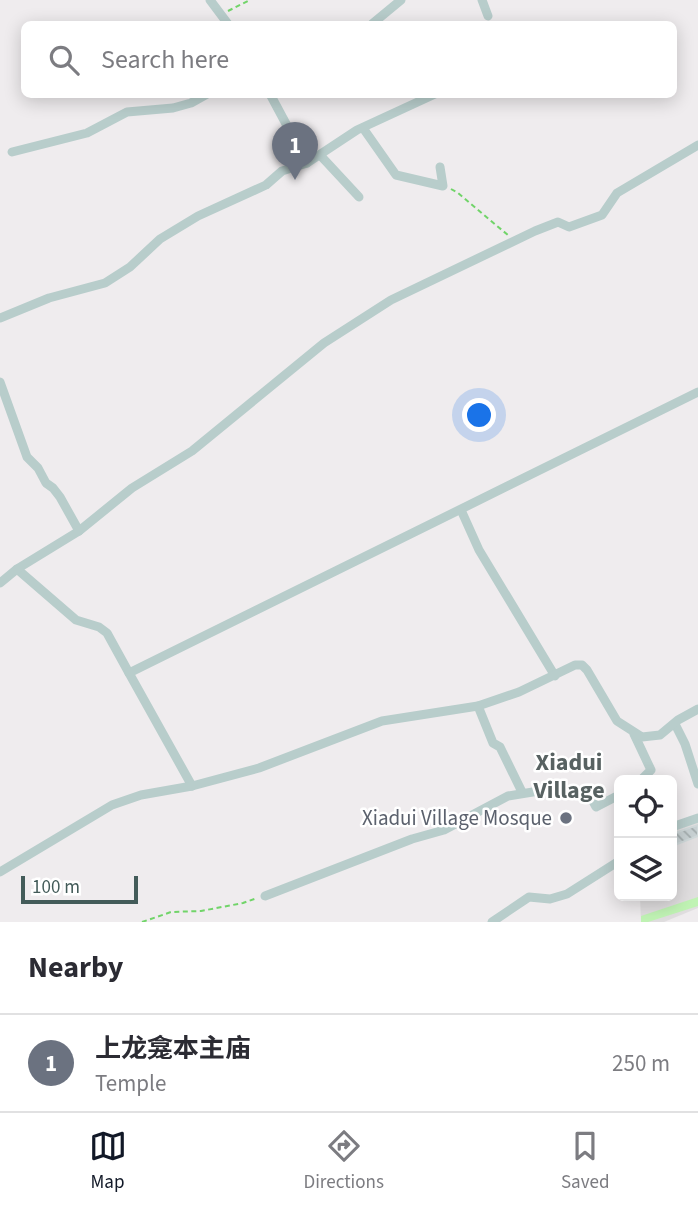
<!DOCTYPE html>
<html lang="en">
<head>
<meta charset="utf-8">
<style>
	body { margin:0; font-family:"Source Sans 3","Noto Sans SC",sans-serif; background:#f7f7f7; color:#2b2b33 }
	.controls { position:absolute; right:21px; bottom:21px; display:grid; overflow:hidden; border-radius:10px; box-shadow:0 4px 18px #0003 }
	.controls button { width:63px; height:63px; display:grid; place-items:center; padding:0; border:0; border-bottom:2px solid #e1e1e2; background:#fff; color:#2b2b33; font:35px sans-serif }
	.scale { position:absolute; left:21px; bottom:18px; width:117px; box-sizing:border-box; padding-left:7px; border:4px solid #435b59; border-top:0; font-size:19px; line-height:24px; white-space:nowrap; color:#435b59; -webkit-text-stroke:5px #fff; paint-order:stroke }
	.you { position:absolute; left:480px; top:416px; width:24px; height:24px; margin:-18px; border:5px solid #fff; border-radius:50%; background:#1a73e8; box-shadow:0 0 0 10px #1a73e833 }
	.badge { display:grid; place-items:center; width:46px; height:46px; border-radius:50%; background:#111827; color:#fff; font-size:23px; font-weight:700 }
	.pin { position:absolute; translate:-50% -58px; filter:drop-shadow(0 2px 4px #0008) }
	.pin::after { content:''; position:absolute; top:37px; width:24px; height:21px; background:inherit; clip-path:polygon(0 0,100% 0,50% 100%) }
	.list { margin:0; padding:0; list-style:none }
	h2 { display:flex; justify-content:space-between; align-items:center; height:91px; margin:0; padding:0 28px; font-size:30px }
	h2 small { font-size:23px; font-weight:400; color:#7c7c81 }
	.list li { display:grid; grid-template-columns:46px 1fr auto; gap:21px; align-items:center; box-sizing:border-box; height:98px; padding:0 28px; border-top:2px solid #e1e1e2 }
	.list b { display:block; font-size:26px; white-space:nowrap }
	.list p { margin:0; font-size:23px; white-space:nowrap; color:#7c7c81 }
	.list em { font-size:23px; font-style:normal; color:#7c7c81 }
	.icon { flex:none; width:38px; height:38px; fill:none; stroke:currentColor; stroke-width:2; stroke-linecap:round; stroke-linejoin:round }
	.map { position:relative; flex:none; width:698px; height:922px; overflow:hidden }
	.search { position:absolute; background:#fff; box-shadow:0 4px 18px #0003; left:21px; right:21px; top:21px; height:77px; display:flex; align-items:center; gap:18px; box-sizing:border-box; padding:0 24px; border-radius:10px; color:#7c7c81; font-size:26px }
	.sheet { height:189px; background:#fff }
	nav { display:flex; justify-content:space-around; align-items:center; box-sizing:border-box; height:98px; border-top:2px solid #e1e1e2; background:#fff; font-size:19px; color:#7c7c81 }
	nav a { display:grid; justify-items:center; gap:4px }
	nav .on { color:#111827 }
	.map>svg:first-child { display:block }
	.education { fill:#e0dedf }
	.pitch { fill:#c0f3b4 }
	.building { fill:url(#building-back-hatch); stroke:#cfd8d9; stroke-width:2 }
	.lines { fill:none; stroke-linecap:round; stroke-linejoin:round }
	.path { stroke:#71d469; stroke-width:2; stroke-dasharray:5 3.5; stroke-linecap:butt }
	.minor { stroke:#b8cdcb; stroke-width:9 }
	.worship-dot { fill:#6b7280; stroke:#fff; stroke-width:2.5 }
	.labels { text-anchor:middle; stroke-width:5; stroke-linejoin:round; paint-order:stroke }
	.worship-label { font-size:21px; fill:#5b616d; stroke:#fff; text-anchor:end }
	.quarter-label { font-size:24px; font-weight:bold; fill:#586262; stroke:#fff }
</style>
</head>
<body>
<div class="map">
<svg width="698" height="922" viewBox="0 0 698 922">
	<defs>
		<pattern id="building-back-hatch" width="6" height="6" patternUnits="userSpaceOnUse" patternTransform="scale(1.75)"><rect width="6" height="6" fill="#c7d0d2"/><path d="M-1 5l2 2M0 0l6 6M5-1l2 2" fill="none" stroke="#a3acad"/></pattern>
	</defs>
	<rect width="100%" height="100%" fill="#efecee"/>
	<polygon class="education" points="698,822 698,908 664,922 641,922 640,896 672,896 672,831"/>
	<polygon class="pitch" points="698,897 698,906 648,922 641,922 641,916"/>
	<polygon class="building" points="698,825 698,836 672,846 672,834"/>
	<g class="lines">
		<g class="path">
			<polyline points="228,11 250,0"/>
			<polyline points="451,189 458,193 509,236"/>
			<polyline points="142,922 171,912 201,911 243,903 257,898"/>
		</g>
		<g class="minor">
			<polyline points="210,0 228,24"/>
			<polyline points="482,0 488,16"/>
			<polyline points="372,24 401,0"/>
			<polyline points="270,94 307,163"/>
			<polyline points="363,128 396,175 443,186 440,167"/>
			<polyline points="12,152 87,133 127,112 173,108 191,103 207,94"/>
			<polyline points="320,155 359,197"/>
			<polyline points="0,318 49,298 105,283 130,267 160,239 198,216 266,185 282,171 307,163 357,130 435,94"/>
			<polyline points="0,382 27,457 38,468 46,483 53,488 60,497 79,531"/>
			<polyline points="461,510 479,550 555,676"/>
			<polyline points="17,569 76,620 99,627 107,633 129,673"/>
			<polyline points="0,583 17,569 79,531 132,488 192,451 324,343 391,300 535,231 558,222 569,227 602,215 617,193 698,145"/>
			<polyline points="478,706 493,743 500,747 522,792"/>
			<polyline points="675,724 685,744 698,784"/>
			<polyline points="634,734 651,770 641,780"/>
			<polyline points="192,786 129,673 698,392"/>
			<polyline points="672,827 698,818"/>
			<polyline points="0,872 112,805 141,795 192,786 259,768 382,721 478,706 519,692 575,665 582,665 587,670 617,721 642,737 660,735 678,720 698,709"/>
			<polyline points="265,896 412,839 444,830 508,796 545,790 561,795 587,790 596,807 619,795"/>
			<polyline points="492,922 529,897 550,899 567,894 619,861"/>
		</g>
	</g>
	<circle class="worship-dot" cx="566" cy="818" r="7"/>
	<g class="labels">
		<g class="worship-label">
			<text x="552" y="825">Xiadui Village Mosque</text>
		</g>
		<g class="quarter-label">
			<text x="569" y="770">Xiadui<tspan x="569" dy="28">Village</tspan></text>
		</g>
	</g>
</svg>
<div class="controls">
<button><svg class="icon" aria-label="locate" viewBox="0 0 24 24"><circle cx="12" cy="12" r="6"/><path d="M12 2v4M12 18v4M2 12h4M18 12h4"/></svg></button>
<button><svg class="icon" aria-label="layers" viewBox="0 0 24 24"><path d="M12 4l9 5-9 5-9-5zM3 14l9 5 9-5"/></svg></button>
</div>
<div class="scale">100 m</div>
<div class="you"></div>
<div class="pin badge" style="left:295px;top:180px;background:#6b7280">1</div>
<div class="search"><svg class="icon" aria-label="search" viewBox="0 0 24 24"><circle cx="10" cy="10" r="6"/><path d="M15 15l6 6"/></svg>Search here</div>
</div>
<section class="sheet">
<h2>Nearby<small></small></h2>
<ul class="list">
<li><span class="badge" style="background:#6b7280">1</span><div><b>上龙龛本主庙</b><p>Temple</p></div><em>250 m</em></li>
</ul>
</section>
<nav>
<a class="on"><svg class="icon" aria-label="map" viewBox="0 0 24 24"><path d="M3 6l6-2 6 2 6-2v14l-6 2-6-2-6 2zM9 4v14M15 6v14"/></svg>Map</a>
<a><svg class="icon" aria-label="directions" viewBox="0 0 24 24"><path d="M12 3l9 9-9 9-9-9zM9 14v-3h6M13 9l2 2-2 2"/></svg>Directions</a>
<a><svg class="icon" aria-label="saved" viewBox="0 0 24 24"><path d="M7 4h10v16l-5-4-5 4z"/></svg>Saved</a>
</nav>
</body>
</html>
